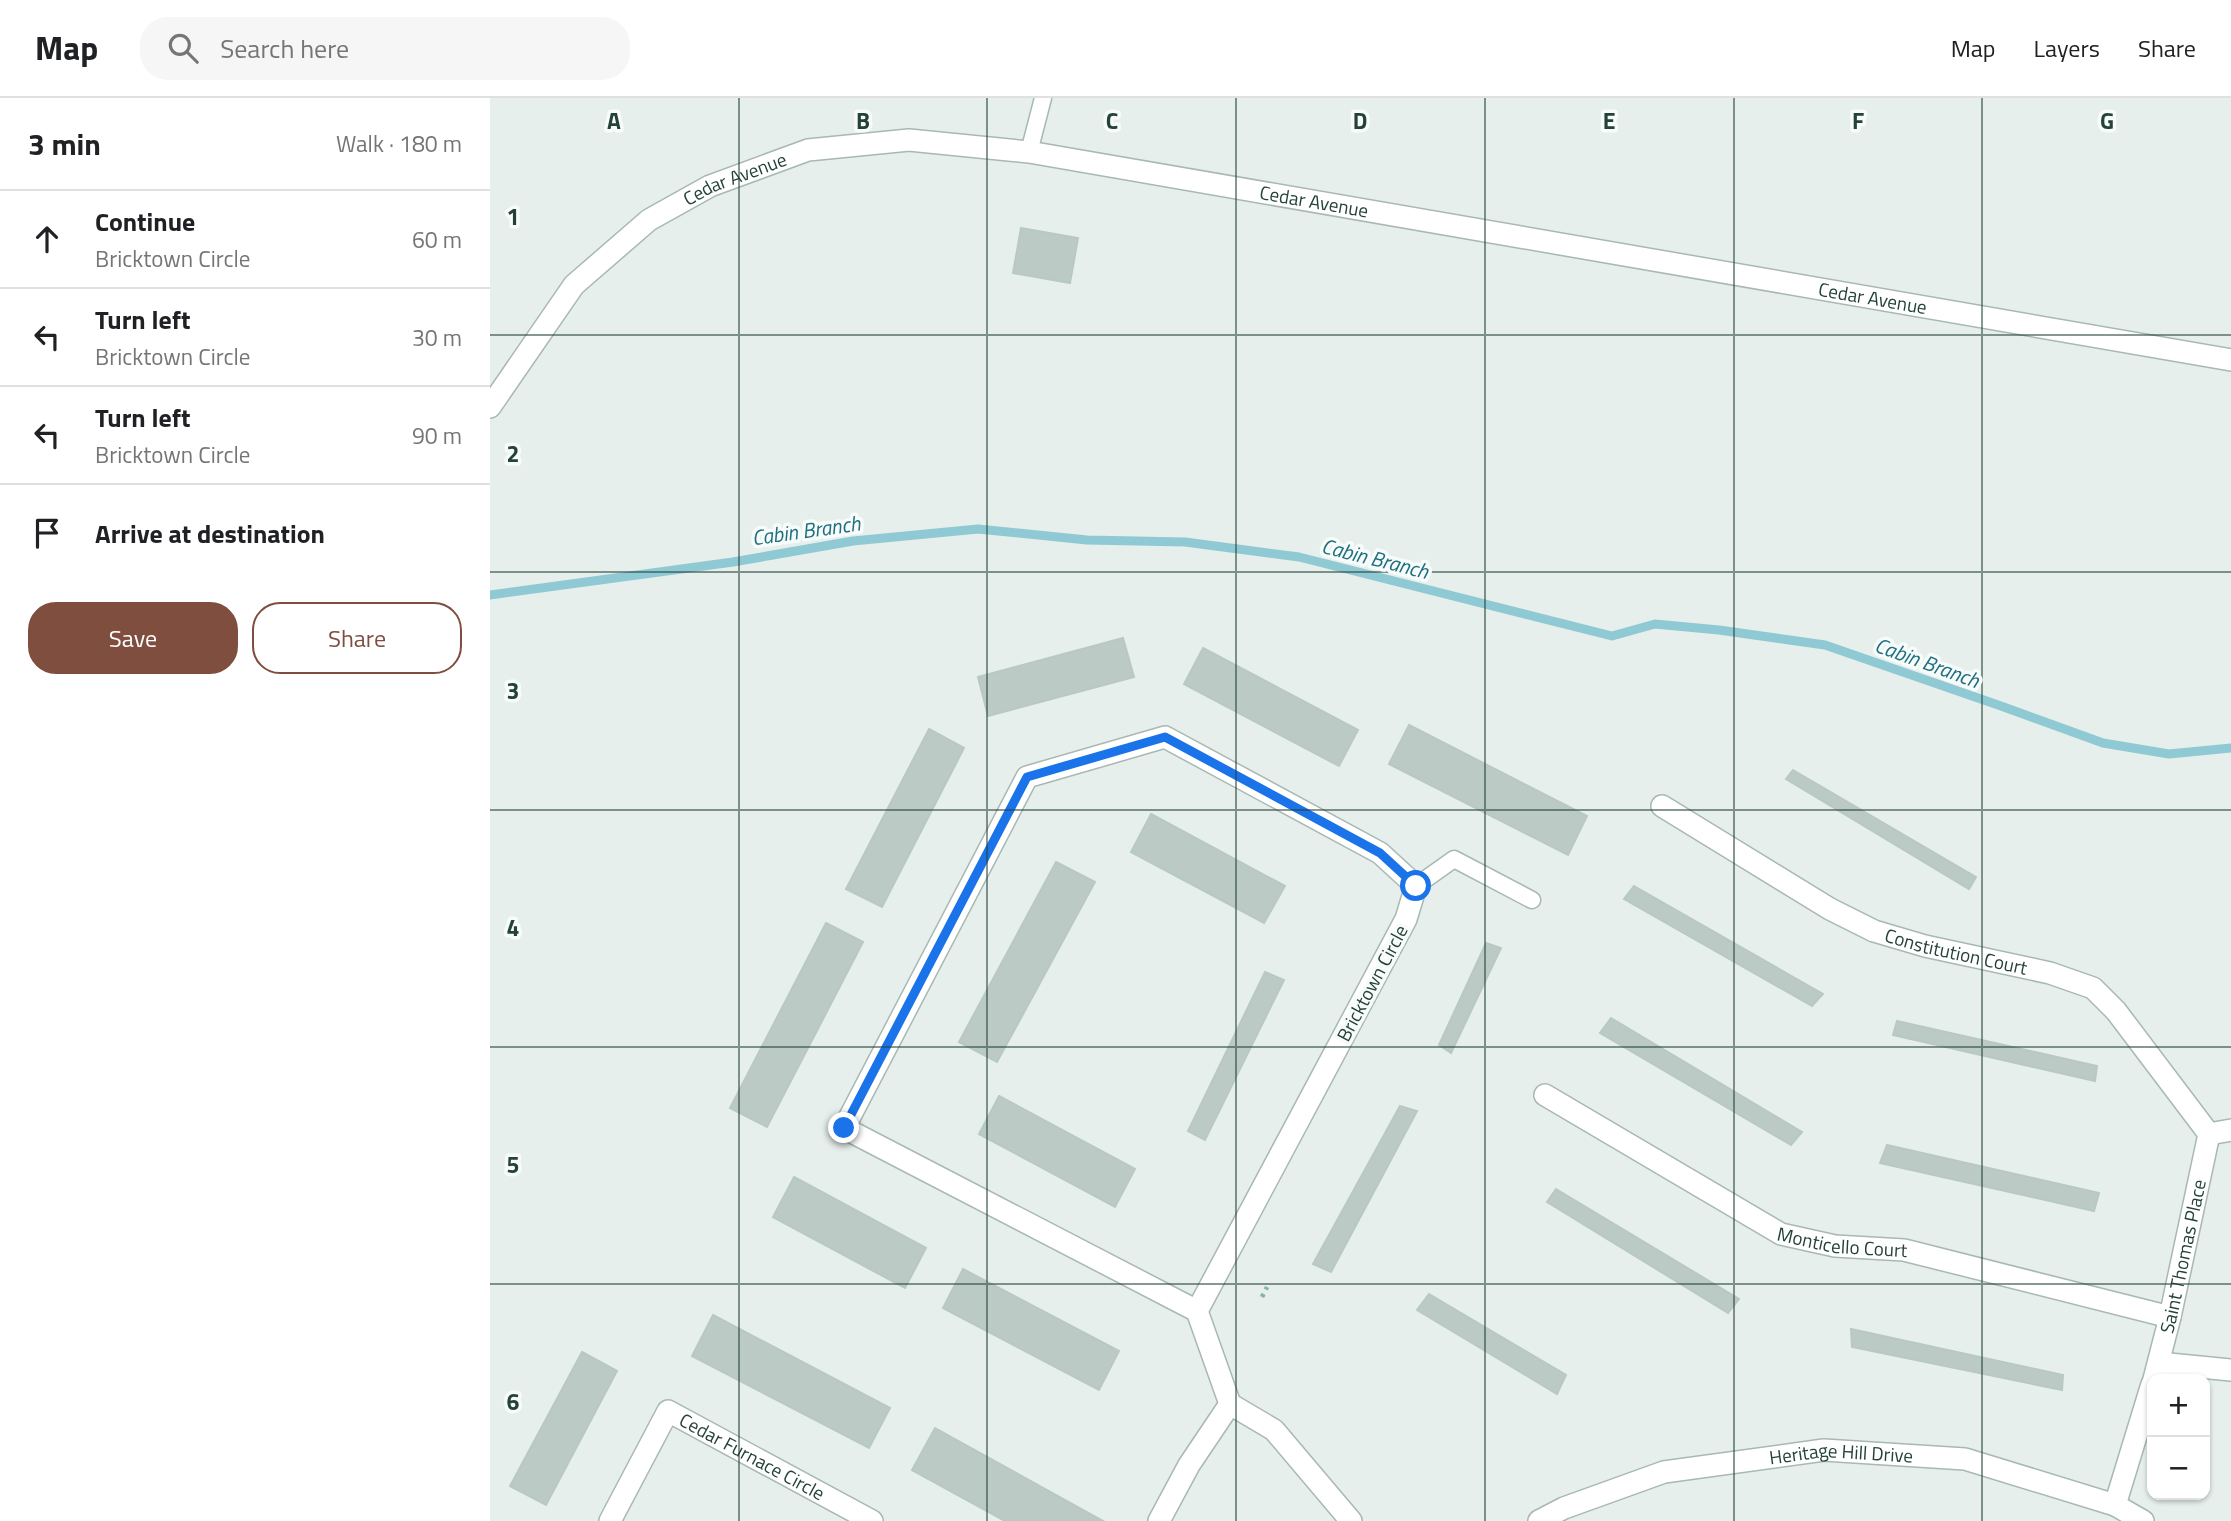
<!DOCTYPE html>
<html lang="en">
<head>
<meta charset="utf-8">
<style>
	body { margin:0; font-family:"Titillium Web",sans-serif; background:#f6f6f6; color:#202124 }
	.controls { position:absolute; right:21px; bottom:21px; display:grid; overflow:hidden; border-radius:14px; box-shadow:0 2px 5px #0004 }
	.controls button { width:63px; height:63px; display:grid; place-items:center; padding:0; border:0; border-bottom:2px solid #e0e0e0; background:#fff; color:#202124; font:35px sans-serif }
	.stop { position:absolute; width:21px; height:21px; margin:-16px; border:5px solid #1a73e8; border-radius:50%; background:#fff }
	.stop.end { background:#1a73e8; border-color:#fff; box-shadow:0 2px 7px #0008 }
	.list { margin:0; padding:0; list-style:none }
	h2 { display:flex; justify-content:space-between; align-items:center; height:91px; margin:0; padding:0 28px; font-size:30px }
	h2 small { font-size:23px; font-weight:400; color:#757577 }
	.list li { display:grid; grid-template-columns:46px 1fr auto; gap:21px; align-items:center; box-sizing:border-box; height:98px; padding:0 28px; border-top:2px solid #e0e0e0 }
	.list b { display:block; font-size:26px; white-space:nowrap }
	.list p { margin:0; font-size:23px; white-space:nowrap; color:#757577 }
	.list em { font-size:23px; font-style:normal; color:#757577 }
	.actions { display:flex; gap:14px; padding:21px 28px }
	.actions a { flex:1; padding:16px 0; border:2px solid #7f4e3f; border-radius:28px; text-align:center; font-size:24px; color:#7f4e3f }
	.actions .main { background:#7f4e3f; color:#fff }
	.icon { flex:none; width:38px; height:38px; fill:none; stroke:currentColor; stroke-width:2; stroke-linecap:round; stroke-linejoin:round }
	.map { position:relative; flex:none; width:1741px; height:1423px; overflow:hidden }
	header { display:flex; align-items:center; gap:42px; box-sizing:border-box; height:98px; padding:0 35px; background:#fff; border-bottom:2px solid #e0e0e0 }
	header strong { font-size:33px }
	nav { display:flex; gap:38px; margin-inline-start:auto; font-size:24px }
	.search { width:490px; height:63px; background:#f6f6f6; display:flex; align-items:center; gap:18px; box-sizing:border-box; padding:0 24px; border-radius:28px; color:#757577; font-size:26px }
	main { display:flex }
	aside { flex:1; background:#fff }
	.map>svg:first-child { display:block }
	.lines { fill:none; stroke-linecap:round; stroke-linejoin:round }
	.stream { stroke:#8ec9d4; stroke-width:9 }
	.building { fill:#bbcac4; stroke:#b8c9c2; stroke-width:2 }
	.service-casing { stroke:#a8b8b2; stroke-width:19 }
	.minor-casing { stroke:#a8b8b2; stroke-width:24 }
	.path { stroke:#86b3a5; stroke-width:4.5; stroke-dasharray:3.5 5; stroke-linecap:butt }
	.service { stroke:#fff; stroke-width:16 }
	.minor { stroke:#fff; stroke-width:21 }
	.route { stroke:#1a73e8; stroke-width:9 }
	.grid { fill:none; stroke:#24423a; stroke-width:2; stroke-opacity:0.55 }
	.labels { text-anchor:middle; stroke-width:7; stroke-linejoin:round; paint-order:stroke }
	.street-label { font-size:19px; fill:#24423a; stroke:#f7fbf9 }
	.water-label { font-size:21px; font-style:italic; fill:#1c6f80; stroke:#f7fbf9 }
	.grid-label { font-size:23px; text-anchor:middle; font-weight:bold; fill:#24423a; stroke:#f7fbf9; stroke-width:7; stroke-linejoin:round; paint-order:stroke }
</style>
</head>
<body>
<header>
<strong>Map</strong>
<div class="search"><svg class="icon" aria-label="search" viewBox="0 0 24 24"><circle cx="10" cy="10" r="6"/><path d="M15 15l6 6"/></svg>Search here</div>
<nav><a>Map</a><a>Layers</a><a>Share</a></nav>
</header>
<main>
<aside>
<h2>3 min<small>Walk · 180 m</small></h2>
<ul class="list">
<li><svg class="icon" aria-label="ahead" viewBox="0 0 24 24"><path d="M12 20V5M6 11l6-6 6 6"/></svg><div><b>Continue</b><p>Bricktown Circle</p></div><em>60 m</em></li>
<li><svg class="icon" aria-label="left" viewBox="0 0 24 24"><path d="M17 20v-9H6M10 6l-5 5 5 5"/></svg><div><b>Turn left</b><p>Bricktown Circle</p></div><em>30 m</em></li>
<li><svg class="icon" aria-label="left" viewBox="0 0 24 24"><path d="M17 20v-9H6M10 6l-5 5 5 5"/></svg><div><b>Turn left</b><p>Bricktown Circle</p></div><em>90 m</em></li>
<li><svg class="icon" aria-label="arrive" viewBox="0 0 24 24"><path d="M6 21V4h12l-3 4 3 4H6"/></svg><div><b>Arrive at destination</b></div></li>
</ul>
<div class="actions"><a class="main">Save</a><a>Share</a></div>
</aside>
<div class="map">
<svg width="1741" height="1423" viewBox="0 0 1741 1423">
	<rect width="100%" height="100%" fill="#e6efeb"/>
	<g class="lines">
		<polyline class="stream" points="0,497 243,464 363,443 488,431 597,442 695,444 809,459 1122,538 1165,526 1229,532 1335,547 1511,608 1613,645 1679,656 1741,650"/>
	</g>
	<g class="building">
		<polygon points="531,130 588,140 580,185 523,175"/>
		<polygon points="633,540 644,579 498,618 488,579"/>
		<polygon points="713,550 868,632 849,668 694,586"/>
		<polygon points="919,627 1097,718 1078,757 899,666"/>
		<polygon points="439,631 474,650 392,809 356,791"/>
		<polygon points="1303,672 1486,779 1479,791 1296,681"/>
		<polygon points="661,716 795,788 774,825 641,754"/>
		<polygon points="566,764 605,784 507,964 469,944"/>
		<polygon points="1144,788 1333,896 1322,908 1134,801"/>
		<polygon points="336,825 373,844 277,1029 240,1010"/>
		<polygon points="996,845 1011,850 961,955 949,947"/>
		<polygon points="775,874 794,882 715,1042 698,1033"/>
		<polygon points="1121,920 1312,1034 1301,1047 1110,935"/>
		<polygon points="1407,923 1607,968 1605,983 1403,937"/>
		<polygon points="509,998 645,1071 625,1109 489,1036"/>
		<polygon points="910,1008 927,1013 841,1174 823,1166"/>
		<polygon points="1397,1047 1609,1095 1604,1113 1390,1065"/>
		<polygon points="304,1079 436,1150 415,1190 283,1119"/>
		<polygon points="1066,1091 1249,1201 1238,1215 1057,1104"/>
		<polygon points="473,1171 629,1253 609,1292 453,1210"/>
		<polygon points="939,1196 1076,1277 1067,1296 927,1212"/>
		<polygon points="223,1217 400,1310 379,1350 202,1258"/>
		<polygon points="1361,1231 1573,1277 1572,1292 1362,1249"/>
		<polygon points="92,1254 127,1273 56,1407 20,1388"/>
		<polygon points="445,1330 613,1423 515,1423 422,1372"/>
	</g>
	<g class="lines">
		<defs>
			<g id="service">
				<polyline points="539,54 553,0"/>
				<polyline points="926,788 964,761 1042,802"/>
			</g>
			<g id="minor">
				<path id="s1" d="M 0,309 L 84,187 L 159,122 L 220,88 L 318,52 L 419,42 L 539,54 L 1741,262"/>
				<path id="s2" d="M 1172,708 L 1340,811 L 1384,833 L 1435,848 L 1560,875 L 1603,890 L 1626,913 L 1719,1036"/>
				<path id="s3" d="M 1055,997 L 1291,1136 L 1345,1148 L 1414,1152 L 1680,1219"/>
				<polyline points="1719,1036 1741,1032"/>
				<polyline points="707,1213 354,1030 537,679 675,639 890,755 926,788 916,821 707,1213 740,1306 784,1332 861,1423"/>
				<polyline points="1669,1265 1741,1272"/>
				<path id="s4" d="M 1664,1281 L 1680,1219 L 1719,1036"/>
				<polyline points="1625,1407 1662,1286"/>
				<path id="s5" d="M 120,1423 L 178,1313 L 382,1423"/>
				<polyline points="669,1423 699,1367 740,1306"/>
				<path id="s6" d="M 1049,1423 L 1074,1410 L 1174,1374 L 1334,1352 L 1475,1361 L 1625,1407 L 1653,1423"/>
			</g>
		</defs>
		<use href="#service" class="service-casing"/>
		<use href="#minor" class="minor-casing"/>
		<polyline class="path" points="772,1199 777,1189"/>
		<use href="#service" class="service"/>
		<use href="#minor" class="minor"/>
	</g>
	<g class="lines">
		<polyline class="route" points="354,1030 537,679 675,639 890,755 926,788"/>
	</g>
	<path class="grid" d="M 249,0 L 249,1423M 497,0 L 497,1423M 746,0 L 746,1423M 995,0 L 995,1423M 1244,0 L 1244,1423M 1492,0 L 1492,1423M 0,237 L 1741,237M 0,474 L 1741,474M 0,712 L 1741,712M 0,949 L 1741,949M 0,1186 L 1741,1186"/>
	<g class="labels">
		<g class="street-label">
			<text dy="7" stroke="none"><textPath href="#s1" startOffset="343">Cedar Avenue</textPath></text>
			<text dy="7" stroke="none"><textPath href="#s1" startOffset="933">Cedar Avenue</textPath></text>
			<text dy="7" stroke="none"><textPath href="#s1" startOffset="1500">Cedar Avenue</textPath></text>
			<text dy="7" stroke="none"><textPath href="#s2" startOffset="331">Constitution Court</textPath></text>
			<text transform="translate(882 885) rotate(-62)" y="7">Bricktown Circle</text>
			<text dy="7" stroke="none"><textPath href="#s3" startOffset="336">Monticello Court</textPath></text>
			<text dy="7" stroke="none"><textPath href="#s4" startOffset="126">Saint Thomas Place</textPath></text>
			<text dy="7" stroke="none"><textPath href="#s5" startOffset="220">Cedar Furnace Circle</textPath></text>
			<text dy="7" stroke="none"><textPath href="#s6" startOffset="313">Heritage Hill Drive</textPath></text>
		</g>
		<g class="water-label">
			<text transform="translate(316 433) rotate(-8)" y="7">Cabin Branch</text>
			<text transform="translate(885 461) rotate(14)" y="7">Cabin Branch</text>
			<text transform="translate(1437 565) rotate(20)" y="7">Cabin Branch</text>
		</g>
	</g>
	<g class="grid-label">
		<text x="124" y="31">A</text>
		<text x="373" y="31">B</text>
		<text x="622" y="31">C</text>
		<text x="870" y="31">D</text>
		<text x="1119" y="31">E</text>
		<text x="1368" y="31">F</text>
		<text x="1617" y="31">G</text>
		<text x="23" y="127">1</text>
		<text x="23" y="364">2</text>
		<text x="23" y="601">3</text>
		<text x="23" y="838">4</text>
		<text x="23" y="1075">5</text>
		<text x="23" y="1312">6</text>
	</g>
</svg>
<div class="controls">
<button>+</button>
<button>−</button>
</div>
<div class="stop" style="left:926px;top:788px"></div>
<div class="stop end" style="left:354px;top:1030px"></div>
</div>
</main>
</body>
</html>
